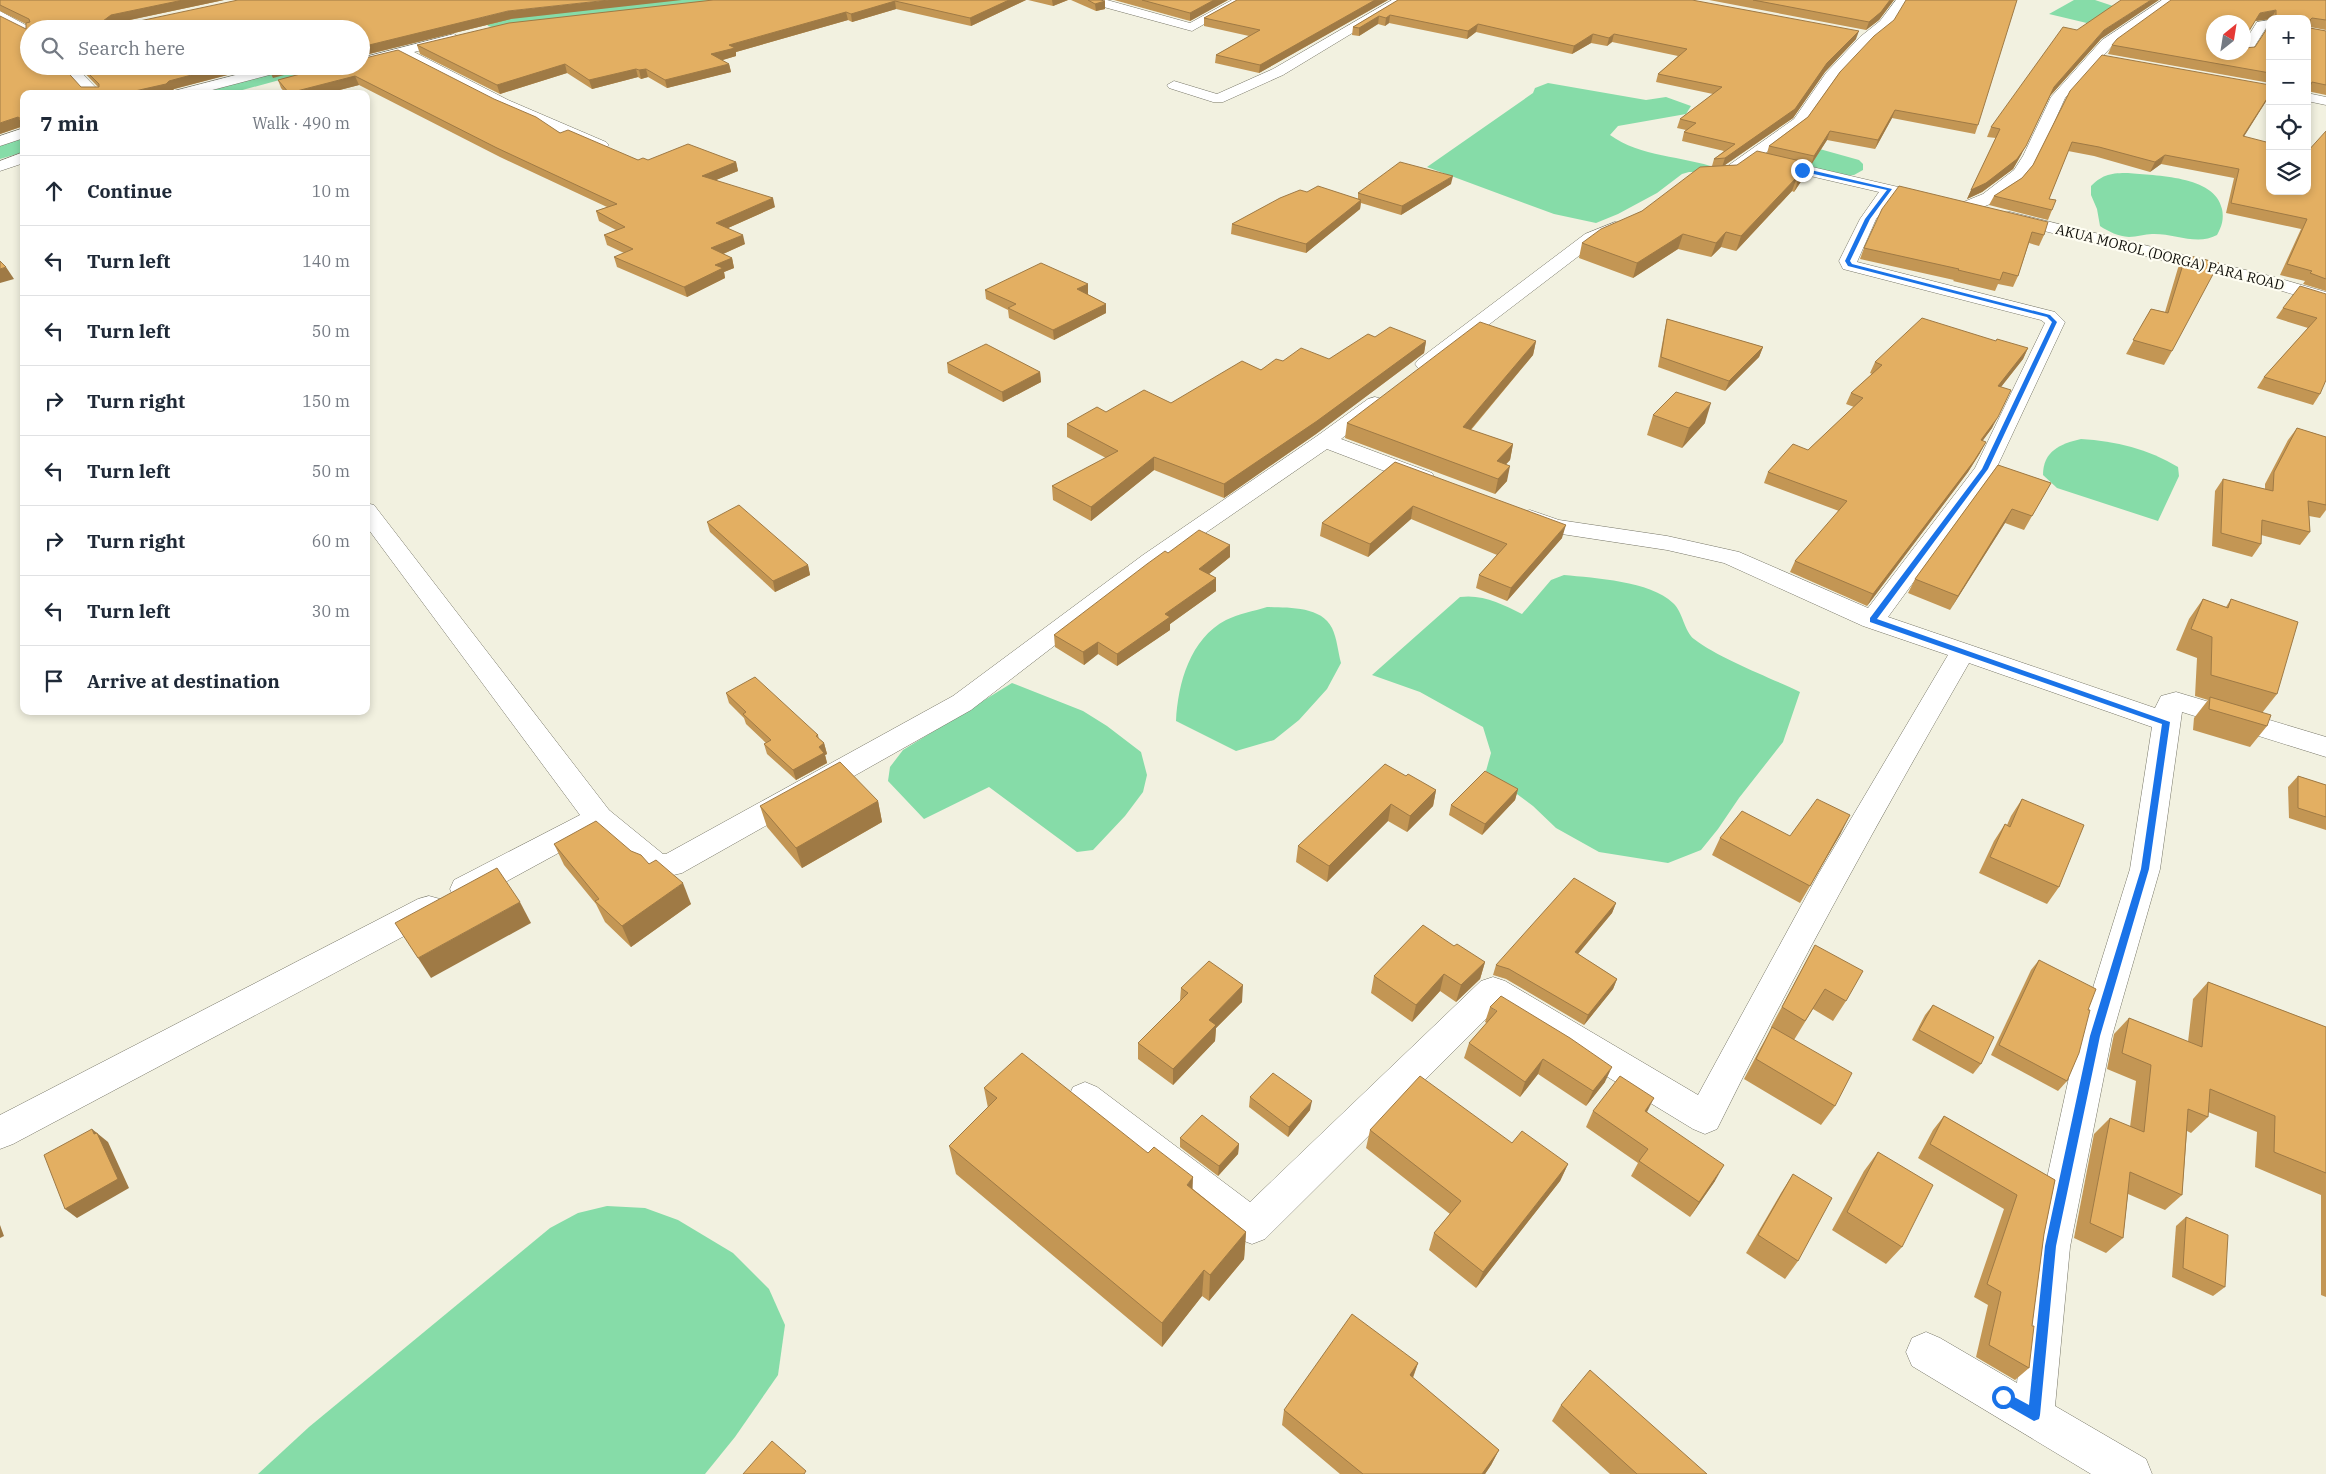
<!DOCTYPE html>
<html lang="en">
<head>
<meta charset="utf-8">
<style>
	body { margin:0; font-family:"IBM Plex Serif",serif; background:#f2f2f3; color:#1f2937 }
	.controls { position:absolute; right:15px; top:15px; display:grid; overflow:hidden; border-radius:10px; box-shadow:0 2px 8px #0003 }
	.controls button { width:45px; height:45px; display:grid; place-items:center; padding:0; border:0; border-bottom:1px solid #e0e1e3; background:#fff; color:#1f2937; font:25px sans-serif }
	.compass { position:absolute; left:2206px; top:15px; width:45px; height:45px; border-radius:50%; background:#fff; box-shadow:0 2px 8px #0003; rotate:30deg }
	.stop { position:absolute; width:15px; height:15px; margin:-11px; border:4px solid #1a73e8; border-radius:50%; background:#fff }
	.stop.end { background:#1a73e8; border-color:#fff; box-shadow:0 1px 5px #0008 }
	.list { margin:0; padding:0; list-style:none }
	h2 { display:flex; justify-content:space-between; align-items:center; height:65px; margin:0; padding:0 20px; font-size:21px }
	h2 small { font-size:16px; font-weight:400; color:#747a83 }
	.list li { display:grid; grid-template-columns:32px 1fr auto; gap:15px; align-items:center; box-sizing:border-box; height:70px; padding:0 20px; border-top:1px solid #e0e1e3 }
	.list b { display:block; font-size:19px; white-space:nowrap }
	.list em { font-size:16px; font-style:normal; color:#747a83 }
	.icon { flex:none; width:28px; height:28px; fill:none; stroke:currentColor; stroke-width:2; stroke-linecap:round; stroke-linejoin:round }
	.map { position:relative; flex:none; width:2326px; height:1474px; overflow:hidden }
	.search { position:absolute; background:#fff; box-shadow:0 2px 8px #0003; left:20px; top:20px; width:350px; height:55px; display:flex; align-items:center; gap:12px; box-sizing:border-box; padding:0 18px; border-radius:28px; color:#747a83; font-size:19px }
	.panel { position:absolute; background:#fff; box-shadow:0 2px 8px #0003; left:20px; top:90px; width:350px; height:625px; border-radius:10px }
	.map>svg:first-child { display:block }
	.water { fill:#86dca8 }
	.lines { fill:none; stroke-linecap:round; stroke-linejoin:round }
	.canal { fill:#86dca8; fill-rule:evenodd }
	.street-casing { stroke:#777667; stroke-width:1 }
	.street { fill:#fff; fill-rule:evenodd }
	.wall { fill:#c39654 }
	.shaded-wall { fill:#9f7a45 }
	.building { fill:#e3af62; stroke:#9f7a45 }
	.route { fill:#1a73e8 }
	.labels { text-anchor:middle; stroke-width:4.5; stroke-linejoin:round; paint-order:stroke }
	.far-street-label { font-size:14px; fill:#0d0c07; stroke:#fffef3 }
</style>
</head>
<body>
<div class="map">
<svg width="2326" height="1474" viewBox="0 0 2326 1474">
	<rect width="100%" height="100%" fill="#f2f1e0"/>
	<g class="water">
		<polygon points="2074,0 2095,0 2122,9 2091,24 2049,14"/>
		<path d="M 1548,83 L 1646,100 L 1666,97 L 1691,106 L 1686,114 L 1618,126 L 1610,135 C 1640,157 1683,156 1717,168 L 1706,172 L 1689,172 L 1682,174 L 1657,193 L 1618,214 L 1596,223 L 1554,214 L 1427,167 L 1533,93 L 1535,88 Z"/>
		<polygon points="1816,148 1859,160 1863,164 1863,170 1854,175 1844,176 1763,155 1776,149"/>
		<path d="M 2128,173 C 2155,176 2215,175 2222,209 C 2224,219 2222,226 2217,235 C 2197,246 2174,233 2152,234 C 2145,234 2137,237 2129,237 C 2118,236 2109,232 2100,226 L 2097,209 L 2091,195 L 2091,186 C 2103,174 2112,173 2128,173 Z"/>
		<path d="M 2081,439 C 2116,441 2148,449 2178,467 L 2179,476 L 2158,521 L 2057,488 L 2043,475 C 2043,451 2060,444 2081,439 Z"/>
		<path d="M 1564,575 C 1595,578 1650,581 1673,603 C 1683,612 1684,631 1694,639 C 1720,659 1769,677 1800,692 L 1783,742 L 1739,798 L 1718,829 L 1701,850 L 1668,863 L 1599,852 L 1556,828 L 1533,806 L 1486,771 L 1491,753 L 1483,727 L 1420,692 L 1372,675 L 1460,597 C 1483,594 1502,604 1522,614 L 1551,580 Z"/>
		<path d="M 1267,607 C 1288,608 1321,606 1332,628 C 1337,638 1338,652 1341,663 L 1327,689 L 1299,720 L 1274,740 L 1236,751 L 1176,721 C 1178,683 1190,639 1226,620 C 1238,614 1254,611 1267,607 Z"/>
		<polygon points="1012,683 1083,711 1107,726 1141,752 1147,775 1143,792 1125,816 1093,850 1077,852 989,787 924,819 888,781 890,767 903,750"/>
		<polygon points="607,1206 645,1208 678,1220 733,1253 769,1289 785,1325 778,1375 735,1437 705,1474 258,1474 309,1427 550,1228 578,1213"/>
	</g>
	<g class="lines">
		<g class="canal">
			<polygon points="649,0 709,0 706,4 700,5 495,28 488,26 486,22 488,18 495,16"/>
			<polygon points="285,66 319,66 316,70 228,94 193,94 196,90"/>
			<polygon points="24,137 24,152 0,159 0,145"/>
		</g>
		<defs>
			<g id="street">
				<polygon points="1087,0 1107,0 1190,23 1232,0 1247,0 1192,31 1089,3"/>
				<polygon points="1392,0 1407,0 1283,75 1223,102 1213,102 1169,88 1167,85 1174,81 1217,94 1273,69"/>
				<polygon points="1896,0 1908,0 1890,27 1870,43 1836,79 1804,125 1734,176 1722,176 1720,173 1722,170 1794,119 1826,73 1860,37 1880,21"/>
				<polygon points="2162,0 2176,0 2112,46 2065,98 2039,156 2026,176 1995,202 1973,211 1961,211 1959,207 1961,203 1983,194 2014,170 2023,156 2051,97 2102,40"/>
				<polygon points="0,11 33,29 29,29 29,36 0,20"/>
				<polygon points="2270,20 2270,28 2266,28 2249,55 2239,55 2238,52 2244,52 2244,43 2257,22"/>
				<polygon points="454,34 461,38 459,41 414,52 508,100 606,142 609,145 606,148 596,148 498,106 400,56 361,66 361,58"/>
				<polygon points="60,66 75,66 102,94 87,94"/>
				<polygon points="270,66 294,66 292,69 197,94 172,94 174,91"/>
				<polygon points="2307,93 2326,97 2326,105 2307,101"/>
				<polygon points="24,128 24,138 0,146 0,136"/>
				<polygon points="24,152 24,163 0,171 0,161"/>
				<path d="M 1769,157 L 1911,190 L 1913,193 L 1911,196 L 1905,198 L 1894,195 L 1876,219 L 1857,262 L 2055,312 L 2065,322 L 1996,469 L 1888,617 L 2155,708 L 2161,696 L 2176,692 L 2326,737 L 2326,757 L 2182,712 L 2160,869 L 2112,1036 L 2070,1247 L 2055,1406 L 2146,1459 L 2152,1474 L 2091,1474 L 1912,1366 L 1906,1352 L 1912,1338 L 1926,1332 L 1940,1338 L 2017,1383 L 2032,1247 L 2078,1036 L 2130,869 L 2152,727 L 1969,663 C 1881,816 1795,971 1717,1129 L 1705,1134 L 1693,1129 L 1496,1009 L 1265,1239 L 1252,1244 L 1239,1239 L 1073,1109 L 1068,1098 L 1073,1087 L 1085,1082 L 1097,1087 L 1250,1202 L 1481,981 L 1493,977 L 1505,981 L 1698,1095 L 1819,873 L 1948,655 L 1863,626 L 1724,563 L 1667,550 L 1555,533 L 1522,522 L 1518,517 L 1522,512 L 1530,510 L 1559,520 L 1667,536 L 1739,552 L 1868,608 L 1975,468 L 2045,323 L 2041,320 L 1843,269 L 1839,261 L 1860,219 L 1879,192 L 1763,165 L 1761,162 L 1763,159 Z"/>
				<polygon points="2010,212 2274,277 2326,292 2326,304 2262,285 2004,221 2002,217 2004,213"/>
				<polygon points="1615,222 1621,223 1624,227 1621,231 1597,242 1432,368 1425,370 1418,368 1415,364 1418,360 1585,234"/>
				<polygon points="1375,397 1382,399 1385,403 1382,407 1341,439 1432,473 1435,478 1432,483 1424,485 1416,483 1327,449 1159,565 971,710 682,873 661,878 641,870 597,832 476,898 465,901 454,898 450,889 454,880 580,815 366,526 366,503 374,505 609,810 663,854 666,854 953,696 1143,555 1317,436 1368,399"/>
				<polygon points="429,896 440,899 444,908 440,917 13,1144 0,1149 0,1115 418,899"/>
			</g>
		</defs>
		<use href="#street" class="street-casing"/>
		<use href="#street" class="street"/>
	</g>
	<g class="wall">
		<polygon points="0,0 224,0 116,23 511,19 361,56 361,29 29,29 29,66 81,87 98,87 78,66 262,66 174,89 170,93 167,94 24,94 24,126 0,134 26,29 26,24 0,11"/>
		<polygon points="713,0 1026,0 971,26 896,9 852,22 848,20 736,52 736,56 722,60 729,64 731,72 667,88 648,77 641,79 638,77 592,89 567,73 500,94 420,54 417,45"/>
		<polygon points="1028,0 1068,0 1053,6"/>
		<polygon points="1071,0 1100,0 1105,9 1096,11"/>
		<polygon points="1114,0 1228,0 1190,21"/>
		<polygon points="1237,0 1388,0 1259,73 1215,63 1216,55 1249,36 1204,26 1204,18"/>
		<polygon points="1398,0 1856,39 1825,72 1793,118 1725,165 1737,165 1767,153 1769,146 1808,117 1840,72 1978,125 1975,134 1892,118 1875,149 1827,140 1811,165 1808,164 1804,177 1794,192 1792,191 1736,251 1721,247 1711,257 1678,249 1633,278 1579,258 1582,243 1642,211 1712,166 1714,159 1724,151 1682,141 1684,132 1686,130 1677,128 1680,119 1713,94 1656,82 1658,74 1678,56 1612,42 1607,46 1591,43 1572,54 1476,32 1467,39 1389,23 1385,26 1378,24 1359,36 1352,35 1353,27"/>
		<polygon points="1709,0 1894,0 1879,20 1866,30"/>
		<polygon points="2326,0 2326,30 2310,27 2310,28 2326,31 2326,95 2307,91 2307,19 2271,19 2255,21 2214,52 2255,47 2270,24 2270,83 2108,54 2112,45"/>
		<polygon points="2101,39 2050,96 2021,155 2013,169 1982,192 1967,199 1996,138 1987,137 1991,127"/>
		<polygon points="330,66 560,133 638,160 736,162 738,171 716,180 775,207 728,228 745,244 723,254 732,258 734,268 724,272 725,278 687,297 617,267 614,257 624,253 607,245 604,235 616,230 599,221 596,211 607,207 500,157 359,85 324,94 286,94 281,88 278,80"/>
		<polygon points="2270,85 2270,95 2244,136 2307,191 2326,131 2326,291 2303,284 2305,281 2280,275 2301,229 2226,213 2234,178 2161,164 2150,172 2094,156 2068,151 2049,199 2052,210 2048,220 1989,205 1994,196 2022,178 2033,165 2070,91"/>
		<polygon points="1451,184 1401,215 1361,203 1360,209 1306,253 1231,234 1232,224 1307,192 1358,199 1358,193"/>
		<polygon points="1899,186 2044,235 2039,246 2029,243 2018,276 2013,287 1998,284 1995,291 1953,281 1954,280 1860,259 1864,248"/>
		<polygon points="2186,255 2172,351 2164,365 2126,354 2151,309 2165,312 2178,268"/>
		<polygon points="1088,284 1088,294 1087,294 1106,304 1106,313 1054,340 1009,318 1008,310 986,299 985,290"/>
		<polygon points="2326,294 2320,394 2313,405 2257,388 2264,377 2308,328 2276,318 2283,308"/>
		<polygon points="1667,319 1763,347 1759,357 1725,391 1658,367 1665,328"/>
		<polygon points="1375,337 1426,341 1424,353 1316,434 1224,498 1154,470 1091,521 1053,500 1052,486 1106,458 1067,437 1067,424 1106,412 1171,403 1283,361 1329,359"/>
		<polygon points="1536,341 1533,355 1471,430 1513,444 1510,460 1506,464 1507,481 1495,494 1345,438 1347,423"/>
		<polygon points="1996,341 2028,348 2023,359 2001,387 1992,428 1983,440 1980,453 1968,472 1867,606 1790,572 1795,561 1839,511 1764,483 1768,472 1808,450 1854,407 1846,404 1851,393 1872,374 1870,373 1875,362"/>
		<polygon points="947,363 1040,372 1041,382 1003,402 948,373"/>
		<polygon points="1653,415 1705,423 1682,448 1647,435"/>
		<polygon points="2297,428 2326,437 2326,510 2320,518 2309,516 2310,532 2300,545 2261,535 2261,544 2252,557 2212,546 2215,491 2223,479 2265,489 2265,484 2288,440"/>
		<polygon points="1395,462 1562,538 1507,601 1476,588 1479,575 1497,555 1411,519 1368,557 1320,536 1322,523"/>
		<polygon points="1998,465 2051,483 2024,530 2005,523 1950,610 1908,593 1915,579"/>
		<polygon points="707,522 808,565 810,575 775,592 710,532"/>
		<polygon points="1230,545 1230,557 1209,574 1216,578 1216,591 1170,624 1170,630 1117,666 1098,654 1084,665 1055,647 1054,635 1168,553"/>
		<polygon points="2203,599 2226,607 2231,599 2277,694 2262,713 2267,726 2250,747 2193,730 2194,718 2208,700 2195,696 2197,658 2176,650 2189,619"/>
		<polygon points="726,693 818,735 819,739 824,743 827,754 825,755 827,763 796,780 767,754 764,744 766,743 746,724 744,718 729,703"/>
		<polygon points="1406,776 1436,790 1433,806 1407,832 1388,821 1327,882 1296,862 1298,846"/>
		<polygon points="2298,776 2326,785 2326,830 2289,818 2288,787"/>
		<polygon points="1518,789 1515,800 1482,835 1449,815 1451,805"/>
		<polygon points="2022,799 2059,887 2047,904 1979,873 1994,841 2005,824 2007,825 2011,816"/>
		<polygon points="878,801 882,822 802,868 767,827 760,806"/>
		<polygon points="1841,833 1800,903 1712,855 1720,838 1790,836"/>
		<polygon points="554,844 631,851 649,864 691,904 631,947 605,922 596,904 564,865"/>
		<polygon points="1616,903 1612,913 1578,954 1617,979 1613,989 1584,1025 1506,979 1493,975 1496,965"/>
		<polygon points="1815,945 1846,1001 1833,1021 1813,1009 1794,1040 1835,1106 1821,1125 1744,1079 1761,1047 1772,1028 1771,1027"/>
		<polygon points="2039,960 2088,1010 2067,1081 2058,1091 1991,1055 2031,970"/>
		<polygon points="1485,962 1480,979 1456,1002 1440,991 1412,1022 1371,993 1374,976"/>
		<polygon points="2208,982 2326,1027 2326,1297 2321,1295 2321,1195 2255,1167 2257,1132 2208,1112 2208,1117 2191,1133 2187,1131 2182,1195 2165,1210 2128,1194 2123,1238 2106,1253 2074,1238 2094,1134 2110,1118 2130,1127 2136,1081 2107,1069 2114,1034 2129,1018 2188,1042 2193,999"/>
		<polygon points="1181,988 1242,1002 1216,1028 1215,1041 1173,1085 1138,1059 1138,1043 1180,1001"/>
		<polygon points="1933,1005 1981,1064 1973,1074 1912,1040 1925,1015"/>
		<polygon points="1490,1007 1605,1082 1586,1106 1538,1074 1520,1097 1464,1058 1469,1043 1487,1023 1485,1022"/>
		<polygon points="984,1088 1193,1189 1246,1232 1244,1259 1209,1301 1202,1296 1162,1347 956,1174 949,1146 988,1108"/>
		<polygon points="1250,1097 1310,1110 1288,1137 1249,1107"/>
		<polygon points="1593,1111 1647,1112 1715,1181 1690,1217 1631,1176 1638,1163 1586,1127"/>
		<polygon points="1944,1116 2055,1180 2044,1234 2032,1326 2029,1368 2015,1380 1976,1357 1988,1305 1974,1297 2004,1209 1918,1158 1933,1130"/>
		<polygon points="1370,1130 1512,1143 1568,1164 1560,1181 1476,1288 1429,1250 1434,1233 1450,1214 1366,1148"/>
		<polygon points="1180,1138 1239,1144 1238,1154 1218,1176 1180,1147"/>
		<polygon points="1878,1152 1902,1247 1886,1264 1832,1230 1864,1171"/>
		<polygon points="1793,1174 1798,1261 1785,1279 1746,1253 1781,1193"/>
		<polygon points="2186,1217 2225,1287 2213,1296 2172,1277 2176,1226"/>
		<polygon points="1418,1363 1413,1378 1499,1450 1491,1465 1485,1474 1340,1474 1282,1425 1284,1410"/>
		<polygon points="1561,1405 1707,1474 1610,1474 1552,1421"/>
	</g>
	<g class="shaded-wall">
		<polygon points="183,0 224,0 115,23 107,29 103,21 111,15"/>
		<polygon points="609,0 682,0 511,19 361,56 361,47 508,11"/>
		<polygon points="1009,0 1026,0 971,26 970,18"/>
		<polygon points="1052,0 1068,0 1053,6"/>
		<polygon points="1214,0 1228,0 1190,21 1190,13"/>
		<polygon points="1375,0 1388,0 1259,73 1260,65"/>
		<polygon points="1890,0 1894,0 1879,20 1866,30 1869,22"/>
		<polygon points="2151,0 2159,0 2101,39 2050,96 2021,155 2013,169 1982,192 1967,199 1971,190 2054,87 2104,30"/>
		<polygon points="895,1 896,9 852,22 851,14"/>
		<polygon points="1105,1 1105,9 1096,11 1095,4"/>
		<polygon points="2276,10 2271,19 2255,21 2244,40 2260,13"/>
		<polygon points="846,12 848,20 736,52 736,56 713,63 711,54 729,45"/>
		<polygon points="1390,15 1389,23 1385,26 1386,18"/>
		<polygon points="1379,16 1378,24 1359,36 1359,28"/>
		<polygon points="1478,24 1476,32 1467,39 1468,31"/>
		<polygon points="1859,31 1856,39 1825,72 1793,118 1722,167 1725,158 1827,63"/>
		<polygon points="1593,34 1591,43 1572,54 1574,46"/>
		<polygon points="1614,34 1612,42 1607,46 1609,38"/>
		<polygon points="565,64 567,73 500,94 497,85"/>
		<polygon points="729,64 731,72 667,88 665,80"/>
		<polygon points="225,66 262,66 174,89 170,93 167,94 126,94 169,81"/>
		<polygon points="282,66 318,66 273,78 269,70"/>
		<polygon points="636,69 638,77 592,89 589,80"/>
		<polygon points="646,69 648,77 641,79 639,70"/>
		<polygon points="355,76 359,85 324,94 290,94 289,93"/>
		<polygon points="124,91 125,94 112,94"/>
		<polygon points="2270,94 2270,95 2238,146 2243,136"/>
		<polygon points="1895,110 1892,118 1875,149 1878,140"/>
		<polygon points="18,117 23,126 0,134 0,123"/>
		<polygon points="24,118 24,124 21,119"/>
		<polygon points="1830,131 1827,140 1811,165 1814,156"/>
		<polygon points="2165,155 2161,164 2150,172 2155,162"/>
		<polygon points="736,162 738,171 704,185 702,176"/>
		<polygon points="1809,163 1804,177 1794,192 1799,178"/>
		<polygon points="1453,176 1451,184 1401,215 1402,206"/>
		<polygon points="1797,177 1792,191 1736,251 1741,236"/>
		<polygon points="773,198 775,207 719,232 716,223"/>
		<polygon points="1361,200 1360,209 1306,253 1306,244"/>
		<polygon points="1726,232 1721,247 1711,257 1716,243"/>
		<polygon points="1683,234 1678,249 1633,278 1637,263"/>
		<polygon points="743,235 745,244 714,258 711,248"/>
		<polygon points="732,258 734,268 724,272 725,278 687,297 684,287 715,265"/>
		<polygon points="6,267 14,279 0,283 0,269"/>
		<polygon points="1088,284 1088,294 1078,299 1077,289"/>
		<polygon points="1106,304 1106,313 1054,340 1053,330"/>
		<polygon points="1426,341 1424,353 1316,434 1224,498 1224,484"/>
		<polygon points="1536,341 1533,355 1460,442 1463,427"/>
		<polygon points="1763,347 1759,357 1725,391 1729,381"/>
		<polygon points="2028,348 2023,359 1993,397 1998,386"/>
		<polygon points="1040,372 1041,382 1003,402 1002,392"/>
		<polygon points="1711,403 1705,423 1682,448 1689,428"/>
		<polygon points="1998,417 1992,428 1975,451 1981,440"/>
		<polygon points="1986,442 1980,453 1968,472 1867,606 1873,594"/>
		<polygon points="1513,444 1510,460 1494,477 1497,461"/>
		<polygon points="1154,457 1154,470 1091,521 1091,507"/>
		<polygon points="1510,466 1507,481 1495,494 1498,479"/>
		<polygon points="1413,506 1411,519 1368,557 1370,544"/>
		<polygon points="2012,509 2005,523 1950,610 1958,596"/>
		<polygon points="1566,525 1562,538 1507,601 1511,588"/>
		<polygon points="1230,545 1230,557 1199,582 1199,569"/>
		<polygon points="808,565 810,575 775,592 773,581"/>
		<polygon points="1216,578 1216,591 1170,624 1170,630 1117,666 1117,654 1165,614"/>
		<polygon points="1098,642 1098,654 1084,665 1083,652"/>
		<polygon points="824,743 827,754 825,755 827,763 796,780 793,770 819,747"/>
		<polygon points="1518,789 1515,800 1482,835 1485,824"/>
		<polygon points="1436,790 1433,806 1407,832 1410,816"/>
		<polygon points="878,801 882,822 802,868 796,848"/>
		<polygon points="1391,804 1388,821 1327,882 1329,866"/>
		<polygon points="1850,815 1841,833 1800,903 1810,886"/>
		<polygon points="683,883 691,904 631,947 622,926"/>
		<polygon points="520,902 531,923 431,978 418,958"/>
		<polygon points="1616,903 1612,913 1571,962 1575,952"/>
		<polygon points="1485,962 1480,979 1456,1002 1461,985"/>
		<polygon points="1444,974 1440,991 1412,1022 1416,1005"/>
		<polygon points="1617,979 1613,989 1584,1025 1588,1015"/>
		<polygon points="1243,985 1242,1002 1216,1028 1215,1041 1173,1085 1173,1069 1209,1020"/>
		<polygon points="1543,1059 1538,1074 1520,1097 1525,1082"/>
		<polygon points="1612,1067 1605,1082 1586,1106 1593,1091"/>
		<polygon points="1654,1098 1646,1114 1645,1111"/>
		<polygon points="1312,1101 1310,1110 1288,1137 1289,1127"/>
		<polygon points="92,1129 108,1142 129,1188 77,1218 65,1209 94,1134"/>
		<polygon points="1239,1144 1238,1154 1218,1176 1219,1166"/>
		<polygon points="1568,1164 1560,1181 1476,1288 1483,1272"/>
		<polygon points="1724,1165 1715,1181 1690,1217 1699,1202"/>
		<polygon points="1193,1177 1192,1205 1187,1185"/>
		<polygon points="0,1225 4,1236 0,1238"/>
		<polygon points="1246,1232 1244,1259 1209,1301 1210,1275"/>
		<polygon points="1204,1270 1202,1296 1162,1347 1162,1323"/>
		<polygon points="1418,1363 1412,1379 1410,1375"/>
		<polygon points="1499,1450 1491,1465 1485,1474 1482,1474"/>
	</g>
	<g class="building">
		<polygon points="0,0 183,0 111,15 103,21 105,23 130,23 238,0 609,0 508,11 361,47 361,29 29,29 29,66 62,66 81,87 99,87 99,84 81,66 225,66 169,81 166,84 126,93 124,91 112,94 24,94 24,118 21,119 18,117 0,123 0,16 26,29 26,23 30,22 29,19 0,5"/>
		<polygon points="713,0 1009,0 970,18 895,1 851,14 846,12 729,45 735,48 711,54 729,64 665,80 646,69 639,70 636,69 589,80 565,64 497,85 417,45 509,23"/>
		<polygon points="1088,0 1100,0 1105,1 1095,4"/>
		<polygon points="1142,0 1214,0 1190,13"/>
		<polygon points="1237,0 1375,0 1260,65 1216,55 1260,30 1204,18"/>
		<polygon points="1398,0 1692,0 1859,31 1827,63 1795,109 1725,158 1714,159 1735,144 1684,132 1696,123 1680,119 1722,87 1658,74 1687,49 1614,34 1609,38 1593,34 1574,46 1478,24 1468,31 1390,15 1386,18 1379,16 1359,28 1353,27"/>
		<polygon points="1753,0 1890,0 1881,12 1869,22"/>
		<polygon points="1906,0 2017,0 1978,125 1895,110 1878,140 1830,131 1814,156 1769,146 1808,117 1840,72 1874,36 1894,20"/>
		<polygon points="2121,0 2151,0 2104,30 2054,87 2026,146 2017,159 1986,183 1971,190 2000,129 1991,127 2063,27 2077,30"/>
		<polygon points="2171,0 2326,0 2326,20 2312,18 2310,20 2310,28 2326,31 2326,85 2312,82 2310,86 2307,85 2307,19 2276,19 2276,10 2260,13 2247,34 2247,42 2244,42 2244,22 2214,22 2214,52 2244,52 2244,48 2255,47 2270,24 2270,73 2112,45 2117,39"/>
		<polygon points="398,50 494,99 536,117 560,133 568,130 638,160 643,158 648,160 688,144 736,162 702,176 773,198 716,223 743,235 711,248 732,258 715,265 723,268 684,287 614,257 633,249 604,235 625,227 596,211 617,204 497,148 355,76 289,93 278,80 330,66 361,66 361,59"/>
		<polygon points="2102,55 2270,85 2270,94 2243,136 2270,143 2270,191 2307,191 2307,152 2326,131 2326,279 2310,273 2312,271 2287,264 2307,219 2231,203 2239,169 2165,155 2155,162 2099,147 2072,142 2049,199 2056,200 2052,210 1994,196 2022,178 2033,165 2070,91"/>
		<polygon points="274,66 282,66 269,70 267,68"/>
		<polygon points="1757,151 1809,163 1799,178 1797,177 1741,236 1726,232 1716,243 1683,234 1637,263 1582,243 1601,229 1642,211 1700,167 1737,165"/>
		<polygon points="1400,162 1453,176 1402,206 1358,193"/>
		<polygon points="1318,186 1361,200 1306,244 1232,224 1280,198 1300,190 1307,192"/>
		<polygon points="1899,186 2048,222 2044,235 2032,232 2018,276 2003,272 2000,280 1958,270 1959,269 1864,248 1882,209"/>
		<polygon points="2186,255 2219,263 2172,351 2133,340 2151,309 2168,313"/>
		<polygon points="0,261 6,267 0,269"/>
		<polygon points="1041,263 1088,284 1077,289 1106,304 1053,330 1008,308 1016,304 985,290"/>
		<polygon points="2300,286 2326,294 2326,380 2320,394 2264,377 2317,318 2283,308"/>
		<polygon points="1922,318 1996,341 1997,339 2028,348 1998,386 2011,390 1998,417 1981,440 1986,442 1974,461 1873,594 1795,561 1847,501 1768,472 1793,444 1808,450 1863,398 1851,393 1882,365 1875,362"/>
		<polygon points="1667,319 1763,347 1729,381 1661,357"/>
		<polygon points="1480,322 1536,341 1463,427 1513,444 1497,461 1510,466 1498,479 1347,423"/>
		<polygon points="1390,327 1426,341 1317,421 1224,484 1154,457 1091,507 1052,486 1118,451 1067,424 1097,407 1106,412 1144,390 1171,403 1242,361 1261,370 1276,359 1283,361 1301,348 1329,359 1368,334 1375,337"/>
		<polygon points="986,344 1040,372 1002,392 947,363"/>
		<polygon points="1676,392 1711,403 1689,428 1653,415"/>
		<polygon points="2297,428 2326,437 2326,505 2308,501 2310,532 2262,520 2261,544 2221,533 2223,479 2273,491 2274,472"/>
		<polygon points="1395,462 1566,525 1511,588 1479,575 1507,544 1413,506 1370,544 1322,523"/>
		<polygon points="1998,465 2051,483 2032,516 2012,509 1958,596 1915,579"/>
		<polygon points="739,505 808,565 773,581 707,522"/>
		<polygon points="1199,530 1230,545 1199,569 1216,578 1165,614 1170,617 1117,654 1098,642 1083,652 1054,635 1147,564 1165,551 1168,553"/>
		<polygon points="2203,599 2228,608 2231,599 2298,622 2277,694 2211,675 2212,637 2191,629"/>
		<polygon points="755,677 818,735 816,736 824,743 819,747 824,753 793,770 764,744 771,740 743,714 746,712 726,693"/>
		<polygon points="2210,697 2271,715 2267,726 2209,709"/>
		<polygon points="840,762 878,801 796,848 760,806"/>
		<polygon points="1385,764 1406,776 1408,774 1436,790 1410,816 1391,804 1329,866 1298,846"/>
		<polygon points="1485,771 1518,789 1485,824 1451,805"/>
		<polygon points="2298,776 2326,785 2326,817 2298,808"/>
		<polygon points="1817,799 1850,815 1810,886 1720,838 1742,811 1790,836"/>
		<polygon points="2022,799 2084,825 2059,887 1990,857 2005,824 2010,827"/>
		<polygon points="596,821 631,851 641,855 649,864 656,860 683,883 622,926 595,901 599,899 554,844"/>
		<polygon points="497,868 520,902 418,958 395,923"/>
		<polygon points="1574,878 1616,903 1575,952 1617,979 1588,1015 1509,969 1496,965"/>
		<polygon points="1423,925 1454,946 1457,944 1485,962 1461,985 1444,974 1416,1005 1374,976"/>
		<polygon points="1815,945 1863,971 1846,1001 1825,989 1805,1021 1782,1007"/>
		<polygon points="2039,960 2096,989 2088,1010 2090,1010 2079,1053 2067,1081 1999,1045"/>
		<polygon points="1209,961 1243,985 1209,1020 1216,1025 1173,1069 1138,1043 1188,993 1181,988"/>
		<polygon points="2208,982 2326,1027 2326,1173 2274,1152 2275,1116 2210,1089 2208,1117 2188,1109 2182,1195 2130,1172 2123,1238 2090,1223 2110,1118 2144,1132 2151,1065 2122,1053 2129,1018 2202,1047"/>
		<polygon points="1501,996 1570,1038 1612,1067 1593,1091 1543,1059 1525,1082 1469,1043 1497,1011 1490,1007"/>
		<polygon points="1933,1005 1994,1037 1981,1064 1919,1030"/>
		<polygon points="1772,1027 1852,1073 1835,1106 1756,1059"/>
		<polygon points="1022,1053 1148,1153 1154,1147 1193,1177 1187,1185 1246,1232 1210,1275 1204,1270 1162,1323 949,1146 997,1098 984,1088"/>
		<polygon points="1273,1073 1312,1101 1289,1127 1250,1097"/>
		<polygon points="1420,1076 1512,1143 1522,1131 1568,1164 1483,1272 1434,1233 1461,1201 1370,1130"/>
		<polygon points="1620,1076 1654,1098 1645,1111 1724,1165 1699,1202 1639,1161 1648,1149 1593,1111"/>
		<polygon points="1202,1115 1239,1144 1219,1166 1180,1138"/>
		<polygon points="1944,1116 2055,1180 2044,1234 2032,1326 2034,1326 2029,1368 1989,1345 2001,1292 1987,1284 2017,1195 1930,1144"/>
		<polygon points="92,1129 94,1134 97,1133 118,1179 65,1209 44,1155"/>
		<polygon points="1878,1152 1933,1185 1902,1247 1847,1212"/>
		<polygon points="1793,1174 1832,1198 1798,1261 1758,1235"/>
		<polygon points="2186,1217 2228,1235 2225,1287 2183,1268"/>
		<polygon points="1352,1314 1418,1363 1410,1375 1499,1450 1482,1474 1363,1474 1284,1410"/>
		<polygon points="1590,1370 1707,1474 1637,1474 1561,1405"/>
		<polygon points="772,1441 806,1471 804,1474 743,1474"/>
	</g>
	<polygon class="route" points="1802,168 1892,189 1870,219 1850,261 1852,264 2050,315 2057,322 1988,469 1877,619 2170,722 2149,869 2100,1036 2056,1246 2040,1415 2039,1419 2034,1421 1999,1401 1997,1397 1999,1393 2003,1391 2029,1405 2045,1246 2090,1036 2141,869 2162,724 1870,622 1870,618 1982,469 2052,322 2047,317 1848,266 1845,261 1865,219 1887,190 1800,171"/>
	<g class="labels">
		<g class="far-street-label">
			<text transform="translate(2170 257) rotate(14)" y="5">AKUA MOROL (DORGA) PARA ROAD</text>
		</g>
	</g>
</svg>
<div class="controls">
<button>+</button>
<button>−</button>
<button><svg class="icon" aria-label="locate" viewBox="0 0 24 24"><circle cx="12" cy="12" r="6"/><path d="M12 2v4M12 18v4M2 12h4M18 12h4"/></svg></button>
<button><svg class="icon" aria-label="layers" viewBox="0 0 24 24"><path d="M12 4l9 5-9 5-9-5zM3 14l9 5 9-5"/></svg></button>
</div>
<svg class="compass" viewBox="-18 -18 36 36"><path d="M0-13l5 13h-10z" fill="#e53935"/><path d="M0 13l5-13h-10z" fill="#747a83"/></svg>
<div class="stop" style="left:2003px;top:1397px"></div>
<div class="stop end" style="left:1802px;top:170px"></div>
<div class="search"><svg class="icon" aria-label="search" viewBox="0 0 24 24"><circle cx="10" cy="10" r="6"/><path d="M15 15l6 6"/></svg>Search here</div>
<section class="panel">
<h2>7 min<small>Walk · 490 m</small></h2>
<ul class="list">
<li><svg class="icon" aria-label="ahead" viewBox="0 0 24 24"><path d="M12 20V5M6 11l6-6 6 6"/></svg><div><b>Continue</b></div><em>10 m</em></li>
<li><svg class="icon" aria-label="left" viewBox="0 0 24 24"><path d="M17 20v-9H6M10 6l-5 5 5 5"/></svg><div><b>Turn left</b></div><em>140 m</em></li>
<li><svg class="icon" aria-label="left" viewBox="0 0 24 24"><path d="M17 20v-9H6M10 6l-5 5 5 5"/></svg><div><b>Turn left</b></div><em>50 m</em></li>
<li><svg class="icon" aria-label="right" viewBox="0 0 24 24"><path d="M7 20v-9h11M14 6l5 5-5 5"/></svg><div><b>Turn right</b></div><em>150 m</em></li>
<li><svg class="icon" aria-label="left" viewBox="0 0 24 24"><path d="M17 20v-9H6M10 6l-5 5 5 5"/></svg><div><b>Turn left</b></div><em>50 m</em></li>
<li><svg class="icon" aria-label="right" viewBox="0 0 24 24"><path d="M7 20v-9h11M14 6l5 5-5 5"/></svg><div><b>Turn right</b></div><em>60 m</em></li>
<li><svg class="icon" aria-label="left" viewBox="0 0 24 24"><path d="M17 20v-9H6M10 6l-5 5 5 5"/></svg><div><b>Turn left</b></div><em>30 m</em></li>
<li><svg class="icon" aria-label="arrive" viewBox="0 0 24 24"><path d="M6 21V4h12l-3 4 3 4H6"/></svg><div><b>Arrive at destination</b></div></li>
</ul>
</section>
</div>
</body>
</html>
